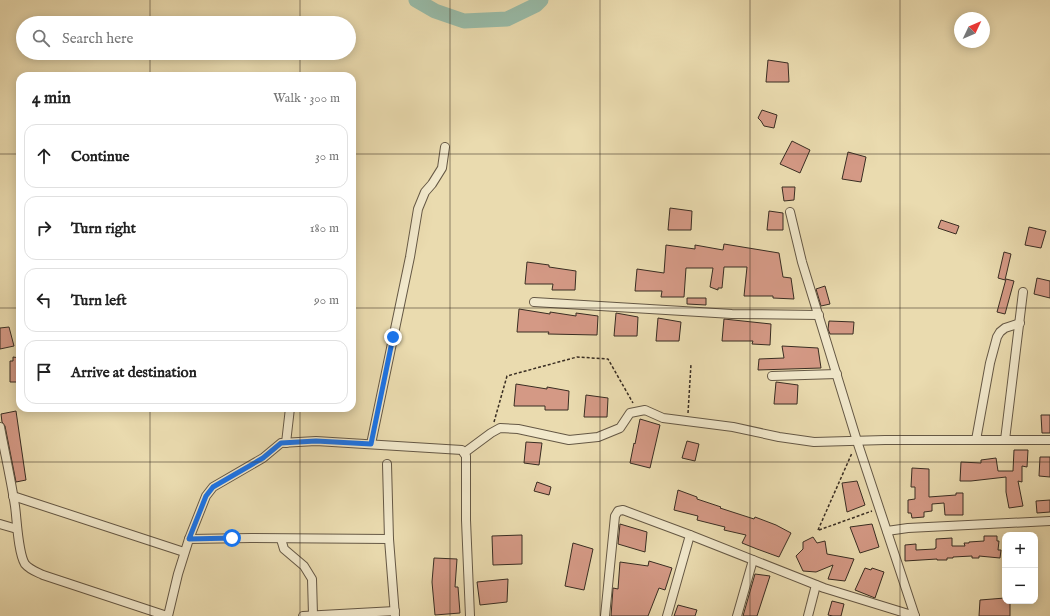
<!DOCTYPE html>
<html lang="en">
<head>
<meta charset="utf-8">
<style>
	body { margin:0; font-family:"IM FELL English",serif; background:#f2f2f2; color:#222 }
	.controls { position:absolute; right:12px; bottom:12px; display:grid; overflow:hidden; border-radius:8px; box-shadow:0 2px 10px #0003 }
	.controls button { width:36px; height:36px; display:grid; place-items:center; padding:0; border:0; border-bottom:1px solid #e0e0e0; background:#fff; color:#222; font:20px sans-serif }
	.compass { position:absolute; left:954px; top:12px; width:36px; height:36px; border-radius:50%; background:#fff; box-shadow:0 2px 10px #0003; rotate:46deg }
	.stop { position:absolute; width:12px; height:12px; margin:-9px; border:3px solid #1a73e8; border-radius:50%; background:#fff }
	.stop.end { background:#1a73e8; border-color:#fff; box-shadow:0 1px 4px #0008 }
	.list { margin:0; padding:0; list-style:none }
	h2 { display:flex; justify-content:space-between; align-items:center; height:52px; margin:0; padding:0 16px; font-size:17px }
	h2 small { font-size:13px; font-weight:400; color:#767676 }
	.list li { display:grid; grid-template-columns:26px 1fr auto; gap:12px; align-items:center; box-sizing:border-box; height:64px; margin:0 8px 8px; padding:0 8px; border:1px solid #e0e0e0; border-radius:12px }
	.list b { display:block; font-size:15px; white-space:nowrap }
	.list em { font-size:13px; font-style:normal; color:#767676 }
	.icon { flex:none; width:22px; height:22px; fill:none; stroke:currentColor; stroke-width:2; stroke-linecap:round; stroke-linejoin:round }
	.map { position:relative; flex:none; width:1050px; height:616px; overflow:hidden }
	.search { position:absolute; background:#fff; box-shadow:0 2px 10px #0003; left:16px; top:16px; width:340px; height:44px; display:flex; align-items:center; gap:10px; box-sizing:border-box; padding:0 14px; border-radius:22px; color:#767676; font-size:15px }
	.panel { position:absolute; background:#fff; box-shadow:0 2px 10px #0003; left:16px; top:72px; width:340px; height:340px; border-radius:12px }
	.map>svg:first-child { display:block }
	.lines { fill:none; stroke-linecap:round; stroke-linejoin:round }
	.river { stroke:#98bba8; stroke-width:15 }
	.building { fill:#d49985; stroke:#392d22 }
	.minor-casing { stroke:#655845; stroke-width:10 }
	.path { stroke:#392d22; stroke-width:1.5; stroke-dasharray:3 2; stroke-linecap:butt }
	.minor { stroke:#f1e8cb; stroke-width:8 }
	.route { stroke:#1a73e8; stroke-width:5 }
	.grid { fill:none; stroke:#392d22; stroke-width:1; stroke-opacity:0.55 }
</style>
</head>
<body>
<div class="map">
<svg width="1050" height="616" viewBox="0 0 1050 616">
	<rect width="100%" height="100%" fill="#eadbaf"/>
	<filter id="stains"><feTurbulence type="fractalNoise" baseFrequency=".005" numOctaves="4"/><feColorMatrix values="0 0 0 0 .2 0 0 0 0 .09 0 0 0 0 .02 0 0 0 .5 -.17"/></filter>
	<radialGradient id="worn" r=".72"><stop offset=".6" stop-color="#630" stop-opacity="0"/><stop offset="1" stop-color="#630" stop-opacity=".3"/></radialGradient>
	<g class="lines">
		<polyline class="river" points="416,0 435,11 464,21 507,19 536,5 541,0"/>
	</g>
	<g class="building">
		<polygon points="768,60 788,63 789,82 766,82"/>
		<polygon points="762,110 777,115 774,128 764,126 761,121 758,118"/>
		<polygon points="792,141 810,150 800,173 780,164"/>
		<polygon points="848,152 866,157 861,182 842,179"/>
		<polygon points="782,187 795,187 794,200 784,201"/>
		<polygon points="670,208 692,211 691,230 668,230"/>
		<polygon points="769,211 783,213 783,230 767,230"/>
		<polygon points="941,220 959,226 956,234 938,228"/>
		<polygon points="1029,227 1046,231 1041,248 1025,245"/>
		<polygon points="724,244 779,253 783,277 791,278 794,299 773,298 773,296 744,296 747,267 724,267 722,288 718,288 718,290 710,287 713,268 686,268 684,297 661,297 662,291 635,291 637,269 664,273 666,245 695,249 695,245 723,250"/>
		<polygon points="1004,252 1011,254 1005,280 998,278"/>
		<polygon points="527,262 549,265 549,267 576,271 575,290 552,290 553,284 525,284"/>
		<polygon points="1037,278 1050,281 1050,298 1034,294"/>
		<polygon points="1006,279 1014,281 1005,314 997,312"/>
		<polygon points="825,286 830,304 821,306 816,289"/>
		<polygon points="687,298 706,298 706,305 687,304"/>
		<polygon points="519,309 550,314 550,312 576,316 576,313 598,316 597,335 548,334 549,332 517,332"/>
		<polygon points="616,313 638,317 637,336 614,336"/>
		<polygon points="658,318 681,322 679,341 656,341"/>
		<polygon points="724,319 771,324 770,345 752,344 753,341 722,341"/>
		<polygon points="829,321 854,322 853,334 830,334 828,329"/>
		<polygon points="9,327 14,346 0,349 0,328"/>
		<polygon points="782,346 818,348 821,368 758,370 759,359 784,358"/>
		<polygon points="13,357 20,358 20,382 10,382 10,361 13,361"/>
		<polygon points="776,382 798,385 797,404 774,404"/>
		<polygon points="516,384 547,389 547,387 569,391 568,410 545,410 545,406 514,406"/>
		<polygon points="586,395 608,398 607,417 584,417"/>
		<polygon points="16,411 26,480 16,482 5,426 2,422 1,414"/>
		<polygon points="1041,415 1050,415 1050,433 1042,433"/>
		<polygon points="640,419 660,425 650,468 630,463 634,443 635,444"/>
		<polygon points="687,441 699,444 695,461 682,458"/>
		<polygon points="526,442 542,443 539,465 524,463"/>
		<polygon points="1014,450 1028,450 1027,467 1022,466 1022,482 1018,481 1023,506 1009,508 1006,492 1006,477 971,481 960,481 961,462 981,463 981,460 996,458 998,471 1013,471"/>
		<polygon points="1040,457 1050,457 1050,477 1039,476"/>
		<polygon points="912,468 929,469 929,497 956,495 956,493 963,493 963,515 945,515 944,503 932,504 932,511 924,512 924,517 912,518 911,513 908,513 908,500 915,499 915,487 911,487"/>
		<polygon points="857,481 865,505 847,512 842,483"/>
		<polygon points="537,482 551,487 549,495 534,491"/>
		<polygon points="678,490 697,497 697,499 721,507 720,508 754,519 755,517 776,525 791,533 779,557 757,549 742,543 746,535 724,530 725,527 697,520 698,516 674,510"/>
		<polygon points="1050,500 1050,512 1037,513 1036,501"/>
		<polygon points="620,524 647,532 645,552 618,544"/>
		<polygon points="872,524 879,547 860,553 850,527"/>
		<polygon points="522,535 522,564 493,565 492,536"/>
		<polygon points="984,536 997,536 997,541 999,541 998,550 1001,550 1000,558 979,556 979,558 972,558 972,556 953,557 953,558 947,558 947,560 937,560 937,559 905,561 905,545 916,544 916,550 935,549 935,548 936,548 936,539 952,538 952,546 965,546 964,543 969,543 969,542 984,541"/>
		<polygon points="813,537 817,543 825,541 827,554 854,559 845,581 828,579 833,565 816,572 803,571 796,556 803,549 803,542"/>
		<polygon points="573,543 593,549 584,590 565,586"/>
		<polygon points="434,558 457,559 455,587 458,587 460,613 435,615 432,582"/>
		<polygon points="649,561 672,568 665,590 659,588 648,616 611,616 613,588 618,589 620,562 648,566"/>
		<polygon points="865,568 871,570 872,568 884,572 875,598 855,590"/>
		<polygon points="755,574 770,576 757,616 743,616"/>
		<polygon points="508,579 507,602 480,605 477,582"/>
		<polygon points="1005,598 1005,601 1010,601 1010,616 979,616 980,600"/>
		<polygon points="832,601 844,604 841,616 833,616 828,615"/>
		<polygon points="678,605 697,610 695,616 674,616"/>
	</g>
	<g class="lines">
		<defs>
			<g id="minor">
				<polyline points="790,212 802,262 857,441 915,616"/>
				<polyline points="534,302 732,314 819,315"/>
				<polyline points="772,376 837,374"/>
				<path d="M 0,427 C 5,454 11,480 15,506 C 17,520 18,553 25,564 C 30,570 37,572 43,575 L 167,616"/>
				<polyline points="976,440 990,363 997,337 1000,332 1005,328 1020,323"/>
				<polyline points="1005,440 1023,292"/>
				<polyline points="286,443 290,408"/>
				<polyline points="371,444 410,257 418,209 425,192 432,184 442,168 445,147"/>
				<polyline points="464,453 491,433 500,428 518,429 569,440 598,437 620,428 630,413 645,410 663,418 733,427 779,437 814,442 885,440 1050,440"/>
				<polyline points="387,464 389,539 395,616"/>
				<polyline points="13,496 184,552"/>
				<polyline points="0,524 17,529"/>
				<polyline points="887,531 908,528 1050,521"/>
				<polyline points="189,539 206,496 213,487 263,458 281,443 316,441 462,450 466,456 466,520 470,616"/>
				<polyline points="281,539 284,549 304,566 312,579 313,615"/>
				<polyline points="168,616 178,574 189,539 251,538 389,539"/>
				<polyline points="303,616 395,611"/>
				<polyline points="605,616 615,516 618,511 623,510 690,535 824,588 915,616"/>
				<polyline points="667,616 690,535"/>
				<polyline points="737,616 753,560"/>
				<polyline points="808,616 816,585"/>
			</g>
		</defs>
		<use href="#minor" class="minor-casing"/>
		<g class="path">
			<polyline points="688,413 691,364"/>
			<polyline points="494,422 507,376 577,357 608,359 633,403"/>
			<polyline points="818,530 852,453"/>
			<polyline points="819,530 872,511"/>
		</g>
		<use href="#minor" class="minor"/>
	</g>
	<g class="lines">
		<polyline class="route" points="232,538 189,539 206,496 213,487 263,458 281,443 316,441 371,444 393,337"/>
	</g>
	<path class="grid" d="M 150,0 L 150,23M 300,0 L 300,23M 450,0 L 450,616M 600,0 L 600,616M 750,0 L 750,616M 900,0 L 900,616M 150,53 L 150,76M 300,53 L 300,76M 0,154 L 20,154M 352,154 L 1050,154M 0,308 L 20,308M 352,308 L 1050,308M 150,408 L 150,616M 300,408 L 300,616M 0,462 L 1050,462"/>
	<rect width="100%" height="100%" filter="url(#stains)"/>
	<rect width="100%" height="100%" fill="url(#worn)"/>
</svg>
<div class="controls">
<button>+</button>
<button>−</button>
</div>
<svg class="compass" viewBox="-18 -18 36 36"><path d="M0-13l5 13h-10z" fill="#e53935"/><path d="M0 13l5-13h-10z" fill="#767676"/></svg>
<div class="stop" style="left:232px;top:538px"></div>
<div class="stop end" style="left:393px;top:337px"></div>
<div class="search"><svg class="icon" aria-label="search" viewBox="0 0 24 24"><circle cx="10" cy="10" r="6"/><path d="M15 15l6 6"/></svg>Search here</div>
<section class="panel">
<h2>4 min<small>Walk · 300 m</small></h2>
<ul class="list">
<li><svg class="icon" aria-label="ahead" viewBox="0 0 24 24"><path d="M12 20V5M6 11l6-6 6 6"/></svg><div><b>Continue</b></div><em>30 m</em></li>
<li><svg class="icon" aria-label="right" viewBox="0 0 24 24"><path d="M7 20v-9h11M14 6l5 5-5 5"/></svg><div><b>Turn right</b></div><em>180 m</em></li>
<li><svg class="icon" aria-label="left" viewBox="0 0 24 24"><path d="M17 20v-9H6M10 6l-5 5 5 5"/></svg><div><b>Turn left</b></div><em>90 m</em></li>
<li><svg class="icon" aria-label="arrive" viewBox="0 0 24 24"><path d="M6 21V4h12l-3 4 3 4H6"/></svg><div><b>Arrive at destination</b></div></li>
</ul>
</section>
</div>
</body>
</html>
